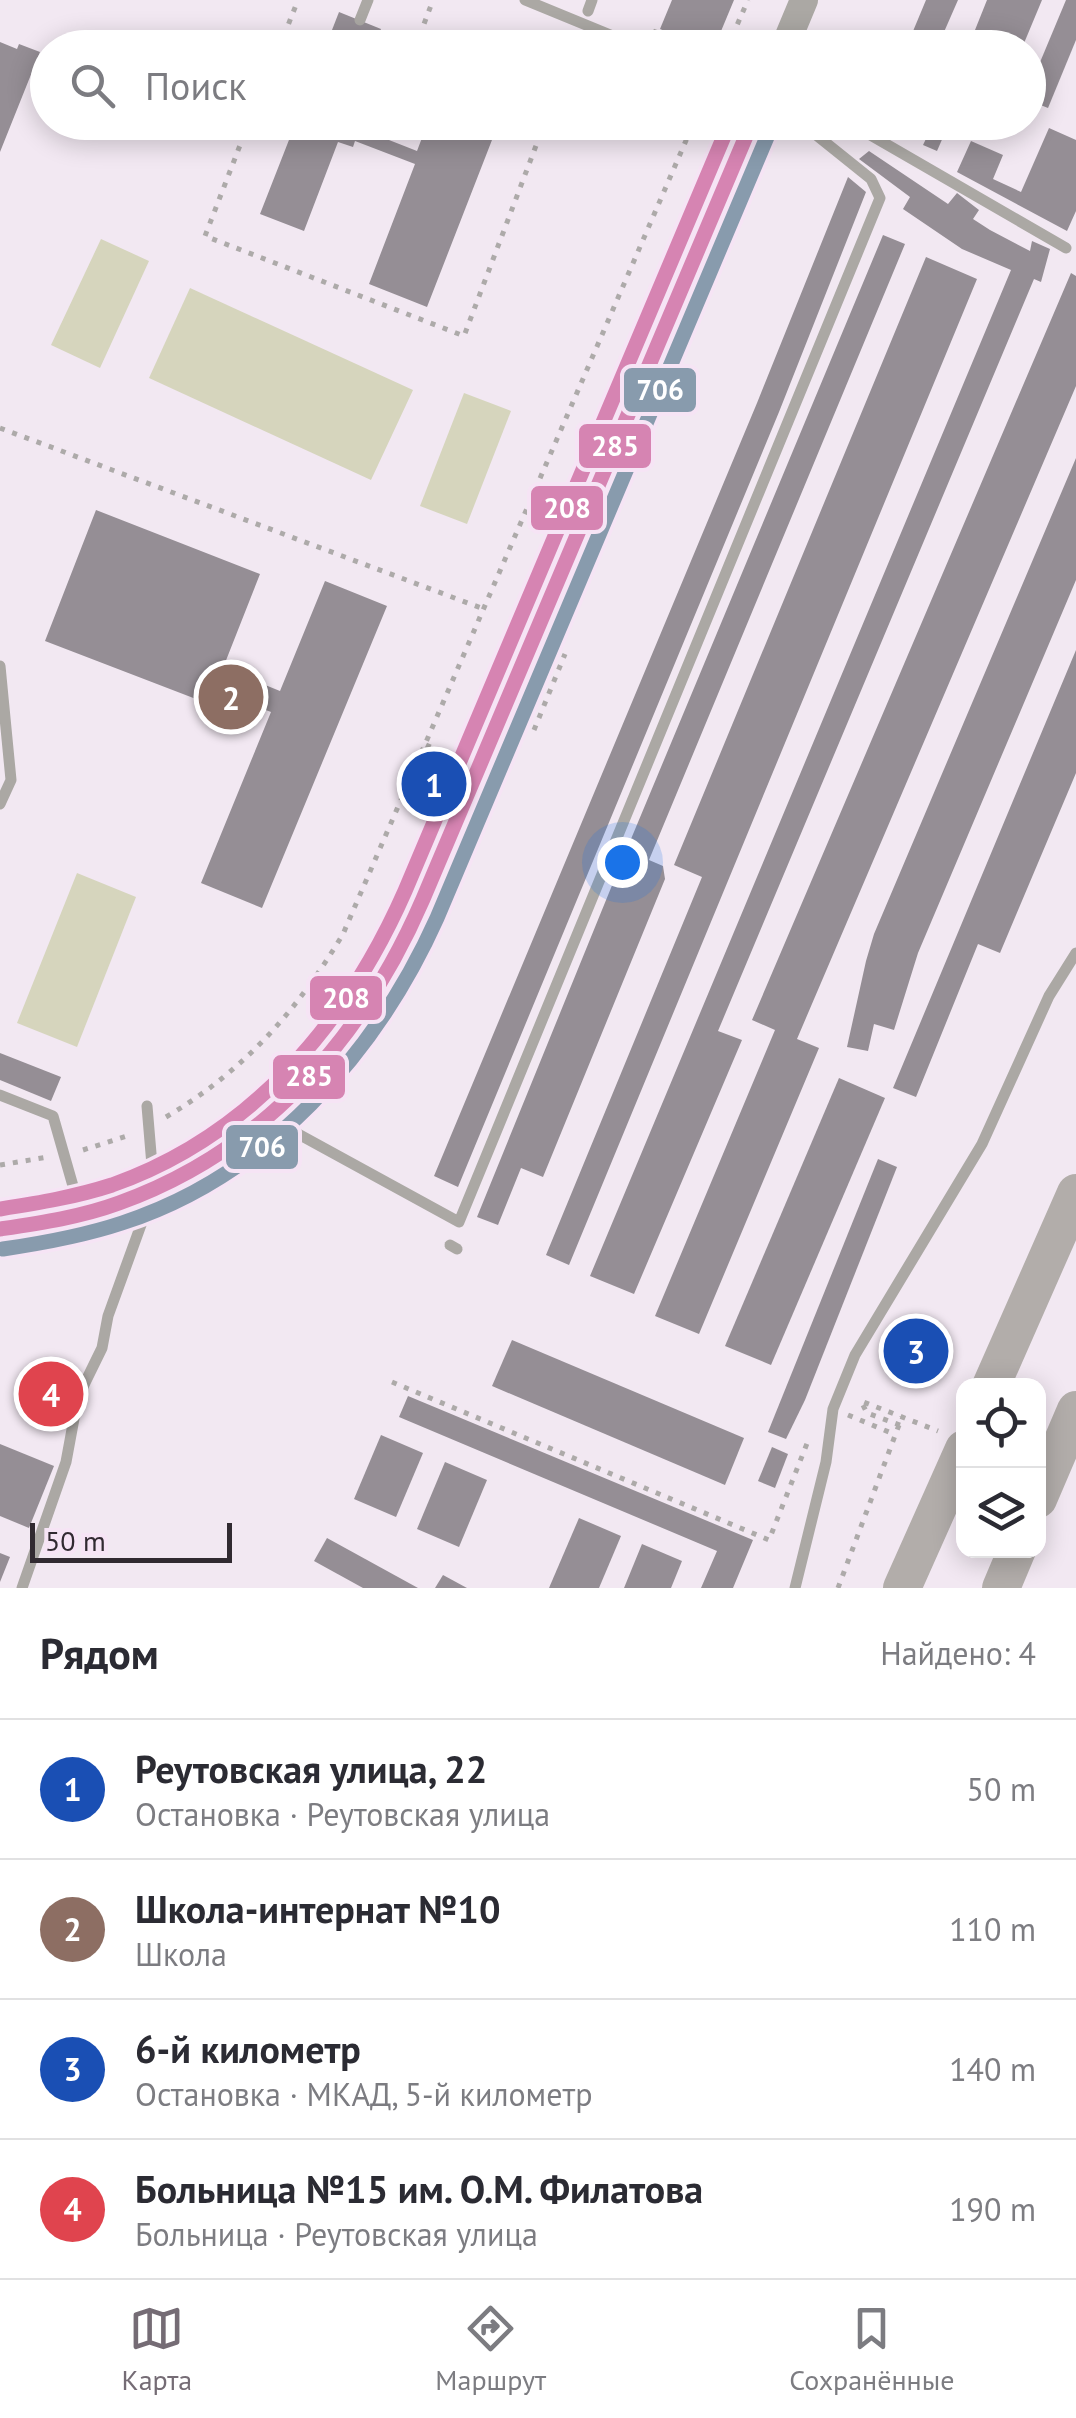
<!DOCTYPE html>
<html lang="ru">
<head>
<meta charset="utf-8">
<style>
	body { margin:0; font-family:"PT Sans",sans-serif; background:#f7f7f7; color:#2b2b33 }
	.controls { position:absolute; right:30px; bottom:30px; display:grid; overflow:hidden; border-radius:20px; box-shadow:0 5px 25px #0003 }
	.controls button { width:90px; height:90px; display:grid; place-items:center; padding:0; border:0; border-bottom:2px solid #e1e1e2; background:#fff; color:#2b2b33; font:50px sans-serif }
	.scale { position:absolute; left:30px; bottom:25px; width:202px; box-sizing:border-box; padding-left:10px; border:5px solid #312a31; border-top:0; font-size:28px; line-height:35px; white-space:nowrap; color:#312a31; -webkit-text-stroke:8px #f6e4f5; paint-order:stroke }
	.you { position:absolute; left:622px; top:862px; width:35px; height:35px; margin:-25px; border:8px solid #fff; border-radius:50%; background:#1a73e8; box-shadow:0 0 0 15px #1a73e833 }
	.badge { display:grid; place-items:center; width:65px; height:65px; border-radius:50%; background:#756c75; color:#fff; font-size:32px; font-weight:700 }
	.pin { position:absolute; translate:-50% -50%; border:5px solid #fff; box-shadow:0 2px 10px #0006 }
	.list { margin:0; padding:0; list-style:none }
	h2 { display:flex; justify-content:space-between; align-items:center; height:130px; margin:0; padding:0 40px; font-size:42px }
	h2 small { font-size:32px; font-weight:400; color:#7c7c81 }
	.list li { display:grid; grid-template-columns:65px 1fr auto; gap:30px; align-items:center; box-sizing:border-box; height:140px; padding:0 40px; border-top:2px solid #e1e1e2 }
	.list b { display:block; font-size:38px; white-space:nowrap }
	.list p { margin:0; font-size:32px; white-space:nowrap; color:#7c7c81 }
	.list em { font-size:32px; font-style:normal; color:#7c7c81 }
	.icon { flex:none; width:55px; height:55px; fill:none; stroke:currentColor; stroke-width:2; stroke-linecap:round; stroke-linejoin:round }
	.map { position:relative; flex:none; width:1076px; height:1588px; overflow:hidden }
	.search { position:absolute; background:#fff; box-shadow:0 5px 25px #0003; left:30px; right:30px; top:30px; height:110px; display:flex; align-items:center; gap:25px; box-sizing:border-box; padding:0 35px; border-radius:55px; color:#7c7c81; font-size:38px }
	.sheet { height:690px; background:#fff }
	nav { display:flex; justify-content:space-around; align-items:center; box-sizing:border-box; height:140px; border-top:2px solid #e1e1e2; background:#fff; font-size:28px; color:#7c7c81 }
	nav a { display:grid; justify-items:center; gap:5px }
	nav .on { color:#756c75 }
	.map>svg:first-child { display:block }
	.green { fill:#d6d5bd }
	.building { fill:#958e95 }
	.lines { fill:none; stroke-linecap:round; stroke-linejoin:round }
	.path { stroke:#adaaa9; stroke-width:5; stroke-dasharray:5 8; stroke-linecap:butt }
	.service { stroke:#aba8a4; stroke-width:11 }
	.tertiary { stroke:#aba8a4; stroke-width:28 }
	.trunk { stroke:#b2adaa; stroke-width:38 }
	.bus-1-casing { stroke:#f6e4f5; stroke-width:22 }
	.bus-2-casing { stroke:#f6e4f5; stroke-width:22 }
	.bus-3-casing { stroke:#f6e4f5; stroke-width:22 }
	.bus-1 { stroke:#d684b2; stroke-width:15 }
	.bus-2 { stroke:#889bad; stroke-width:15 }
	.bus-3 { stroke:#d684b2; stroke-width:15 }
	.line-badge { stroke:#f6e4f5; stroke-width:4 }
	.badge-label { font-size:28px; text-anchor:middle; font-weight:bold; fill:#fff }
</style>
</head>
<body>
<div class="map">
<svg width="1076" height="1588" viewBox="0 0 1076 1588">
	<rect width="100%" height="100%" fill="#f2e8f2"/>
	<g class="green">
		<polygon points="101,239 149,261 100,368 51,345"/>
		<polygon points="190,288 413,390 371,480 149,378"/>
		<polygon points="464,393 511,411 467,524 420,506"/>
		<polygon points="77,873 136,897 77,1047 17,1023"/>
	</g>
	<g class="building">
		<polygon points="672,0 734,0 714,48 705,48 660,29"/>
		<polygon points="926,0 958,0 937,48 906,48"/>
		<polygon points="987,0 1042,0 1022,48 976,48 969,45"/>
		<polygon points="1066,0 1076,0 1076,40 1048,108 1028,100 1028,91"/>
		<polygon points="339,12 381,29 374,48 325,48"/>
		<polygon points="464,30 508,47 508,48 458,48"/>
		<polygon points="0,42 17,49 19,44 40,52 0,152"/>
		<polygon points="296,122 364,122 361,129 417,151 428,122 499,122 427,307 369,284 415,164 355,141 353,147 338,142 304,231 260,214"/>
		<polygon points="934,122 947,128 937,151 923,145"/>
		<polygon points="1049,128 1076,140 1076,211 1067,231 957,172 971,141 1003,155 993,179 1021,192"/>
		<polygon points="869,151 948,204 957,193 979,210 973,219 990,230 1030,251 1032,241 1050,249 1041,282 1034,279 718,1031 742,1040 634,1294 590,1276 1011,270 962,249 903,209 910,197 859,159"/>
		<polygon points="848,177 866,192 779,412 458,1187 434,1176 757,403"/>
		<polygon points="883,235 905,244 649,860 663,866 665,879 543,1177 521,1168 498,1225 477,1217 626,851"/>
		<polygon points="926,257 977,279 569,1265 546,1255 702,877 674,865"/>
		<polygon points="1071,273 1076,276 1076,386 797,1039 819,1048 699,1334 655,1316 775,1030 752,1020"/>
		<polygon points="1076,458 1076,580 918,953 894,1030 874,1024 868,1051 847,1047 866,961 874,934"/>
		<polygon points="96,510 260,574 223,668 280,691 325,581 387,606 262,908 201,883 271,712 214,690 209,704 45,641"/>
		<polygon points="1076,650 1076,773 1000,953 978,944 916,1097 893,1088"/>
		<polygon points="0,1053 61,1077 51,1101 0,1080"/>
		<polygon points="839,1078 885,1098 771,1365 725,1346"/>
		<polygon points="878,1159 897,1167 805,1400 786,1439 768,1432"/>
		<polygon points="512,1340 744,1438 725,1485 492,1386"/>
		<polygon points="408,1396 753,1540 733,1588 701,1588 717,1551 399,1417"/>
		<polygon points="381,1435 423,1453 396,1517 354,1499"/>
		<polygon points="0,1444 54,1466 29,1528 0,1516"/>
		<polygon points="772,1447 788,1454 775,1488 758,1481"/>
		<polygon points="445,1462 487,1480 459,1547 417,1529"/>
		<polygon points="579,1518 621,1536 599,1588 549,1588"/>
		<polygon points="327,1538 418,1588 363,1588 314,1561"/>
		<polygon points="642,1544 682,1561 671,1588 624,1588"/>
		<polygon points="0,1553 10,1557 0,1582"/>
		<polygon points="443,1575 467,1588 435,1588"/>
	</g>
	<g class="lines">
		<g class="path">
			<polyline points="653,31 694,48"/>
			<polyline points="279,48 298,0"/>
			<polyline points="415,48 433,0"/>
			<polyline points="727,48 748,0"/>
			<polyline points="249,122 205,236 464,336 545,122"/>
			<polyline points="381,137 386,122"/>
			<polyline points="0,428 484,609"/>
			<polyline points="534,730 565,654"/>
			<polyline points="426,745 455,758"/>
			<polyline points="405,796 432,807"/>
			<path d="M 166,1117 C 244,1071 297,1011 343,934 L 694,122"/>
			<polyline points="83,1150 130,1135"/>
			<polyline points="0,1165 48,1157"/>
			<polyline points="392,1382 769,1540 808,1441"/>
			<polyline points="848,1415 896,1435"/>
			<polyline points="900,1425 867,1413 861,1401 938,1431"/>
			<polyline points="838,1588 902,1417"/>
		</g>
		<g class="service">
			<polyline points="525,0 642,48"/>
			<polyline points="588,11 592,0"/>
			<polyline points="360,20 368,0"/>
			<polyline points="797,122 805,126 867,133 1066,248"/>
			<polyline points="0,666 11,780 0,804"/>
			<polyline points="0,1095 53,1116 81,1214"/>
			<polyline points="269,1118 459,1222 880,198 871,179 805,126"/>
			<polyline points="450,1245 457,1249"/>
			<polyline points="22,1588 66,1462 78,1397 102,1348 108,1316 154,1189 147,1106"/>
			<polyline points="795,1588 826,1462 833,1409 855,1355 982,1144 1049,996 1076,953"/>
		</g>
		<g class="tertiary">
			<polyline points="784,48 804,0"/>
			<path d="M 0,1229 C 167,1214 296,1122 383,981 C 398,955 411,927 423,899 L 752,122"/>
		</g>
		<g class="trunk">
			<polyline points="991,1386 1076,1193"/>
			<polyline points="1038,1499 1076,1410"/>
			<polyline points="902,1588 964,1449"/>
			<polyline points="1001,1588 1017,1550"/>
		</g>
		<defs>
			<path id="bus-1" d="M 0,1229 C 40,1223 81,1217 119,1203 C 264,1151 363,1038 423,899 L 752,122"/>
			<path id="bus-2" d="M 3,1249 C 44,1243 83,1236 122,1223 C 267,1176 376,1054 437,918 L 770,130"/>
			<path id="bus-3" d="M 0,1209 C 38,1203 75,1197 112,1185 C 251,1136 347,1023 405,891 L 730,122"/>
		</defs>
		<use href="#bus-1" class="bus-1-casing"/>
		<use href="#bus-2" class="bus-2-casing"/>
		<use href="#bus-3" class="bus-3-casing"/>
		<use href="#bus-1" class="bus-1"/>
		<use href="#bus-2" class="bus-2"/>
		<use href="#bus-3" class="bus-3"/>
	</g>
	<g class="line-badge">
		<rect x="622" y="366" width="76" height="48" rx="10" fill="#889bad"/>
		<rect x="577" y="422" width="76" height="48" rx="10" fill="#d684b2"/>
		<rect x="529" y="484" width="76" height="48" rx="10" fill="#d684b2"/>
		<rect x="308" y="974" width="76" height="48" rx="10" fill="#d684b2"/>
		<rect x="271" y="1053" width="76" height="48" rx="10" fill="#d684b2"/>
		<rect x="224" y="1123" width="76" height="48" rx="10" fill="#889bad"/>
	</g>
	<g class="badge-label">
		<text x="660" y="400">706</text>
		<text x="615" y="456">285</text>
		<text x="567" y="518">208</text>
		<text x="346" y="1008">208</text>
		<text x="309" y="1086">285</text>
		<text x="262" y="1157">706</text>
	</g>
</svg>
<div class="controls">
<button><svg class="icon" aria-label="locate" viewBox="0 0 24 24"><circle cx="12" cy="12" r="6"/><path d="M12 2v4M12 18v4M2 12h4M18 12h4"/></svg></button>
<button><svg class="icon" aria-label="layers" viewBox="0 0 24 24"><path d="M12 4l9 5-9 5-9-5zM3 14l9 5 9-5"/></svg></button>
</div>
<div class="scale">50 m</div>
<div class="you"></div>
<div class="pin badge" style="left:434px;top:784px;background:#1a4fb4">1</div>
<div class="pin badge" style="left:231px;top:697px;background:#8d6e63">2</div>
<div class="pin badge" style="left:916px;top:1351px;background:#1a4fb4">3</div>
<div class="pin badge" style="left:51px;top:1394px;background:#e0444e">4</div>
<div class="search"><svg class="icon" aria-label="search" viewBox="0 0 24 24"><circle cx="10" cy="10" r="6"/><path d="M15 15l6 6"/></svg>Поиск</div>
</div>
<section class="sheet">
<h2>Рядом<small>Найдено: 4</small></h2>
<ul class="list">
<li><span class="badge" style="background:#1a4fb4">1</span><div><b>Реутовская улица, 22</b><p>Остановка · Реутовская улица</p></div><em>50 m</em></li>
<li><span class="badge" style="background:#8d6e63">2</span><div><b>Школа-интернат №10</b><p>Школа</p></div><em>110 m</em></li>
<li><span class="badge" style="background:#1a4fb4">3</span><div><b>6-й километр</b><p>Остановка · МКАД, 5-й километр</p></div><em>140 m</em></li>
<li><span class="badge" style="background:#e0444e">4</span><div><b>Больница №15 им. О.М. Филатова</b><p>Больница · Реутовская улица</p></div><em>190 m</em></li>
</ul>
</section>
<nav>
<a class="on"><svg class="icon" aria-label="map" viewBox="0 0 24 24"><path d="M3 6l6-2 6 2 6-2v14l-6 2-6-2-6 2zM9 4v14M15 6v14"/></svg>Карта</a>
<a><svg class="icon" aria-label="directions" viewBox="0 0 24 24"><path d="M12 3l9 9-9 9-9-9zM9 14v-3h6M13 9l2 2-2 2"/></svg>Маршрут</a>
<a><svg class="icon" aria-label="saved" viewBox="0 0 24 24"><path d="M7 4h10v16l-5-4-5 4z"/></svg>Сохранённые</a>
</nav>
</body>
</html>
